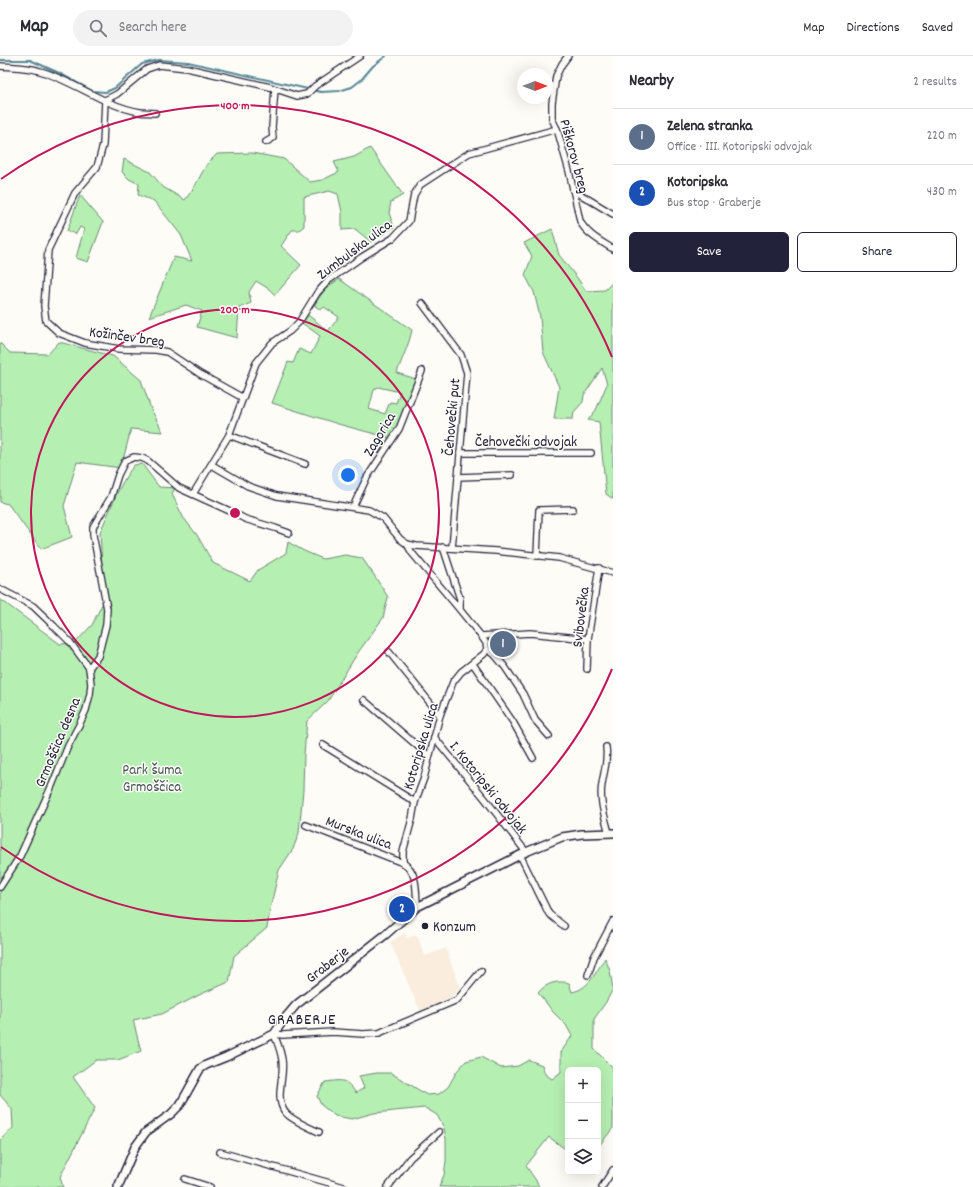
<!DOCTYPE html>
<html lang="en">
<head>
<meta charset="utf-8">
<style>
	body { margin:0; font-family:Dekko,sans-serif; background:#f2f2f3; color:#2b2b33 }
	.controls { position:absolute; right:12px; bottom:12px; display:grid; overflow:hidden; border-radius:6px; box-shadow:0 4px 16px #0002 }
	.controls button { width:36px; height:36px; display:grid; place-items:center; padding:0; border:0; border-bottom:1px solid #e1e1e2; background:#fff; color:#2b2b33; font:20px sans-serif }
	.compass { position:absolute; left:517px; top:12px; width:36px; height:36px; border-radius:50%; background:#fff; box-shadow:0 4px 16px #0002; rotate:90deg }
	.you { position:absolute; left:348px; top:419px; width:14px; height:14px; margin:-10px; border:3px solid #fff; border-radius:50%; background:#1a73e8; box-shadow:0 0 0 6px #1a73e833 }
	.badge { display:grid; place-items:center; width:26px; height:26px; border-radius:50%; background:#22223b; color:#fff; font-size:13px; font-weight:700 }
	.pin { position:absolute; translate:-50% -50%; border:2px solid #fff; box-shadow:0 1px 4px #0006 }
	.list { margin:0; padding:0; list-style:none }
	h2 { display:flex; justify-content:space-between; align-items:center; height:52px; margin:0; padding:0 16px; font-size:17px }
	h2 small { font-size:13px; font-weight:400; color:#7c7c81 }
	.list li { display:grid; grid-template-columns:26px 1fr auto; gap:12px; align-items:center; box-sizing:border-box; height:56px; padding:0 16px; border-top:1px solid #e1e1e2 }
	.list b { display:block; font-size:15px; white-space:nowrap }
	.list p { margin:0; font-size:13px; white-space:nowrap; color:#7c7c81 }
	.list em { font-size:13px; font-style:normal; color:#7c7c81 }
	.actions { display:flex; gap:8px; padding:12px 16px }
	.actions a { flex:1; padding:9px 0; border:1px solid #22223b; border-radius:6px; text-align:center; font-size:14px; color:#22223b }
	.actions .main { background:#22223b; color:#fff }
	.icon { flex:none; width:22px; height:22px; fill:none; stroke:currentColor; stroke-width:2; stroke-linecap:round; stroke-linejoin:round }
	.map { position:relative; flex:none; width:613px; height:1131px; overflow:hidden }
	header { display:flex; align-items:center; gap:24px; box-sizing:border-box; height:56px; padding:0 20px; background:#fff; border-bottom:1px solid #e1e1e2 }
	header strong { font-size:19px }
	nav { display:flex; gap:22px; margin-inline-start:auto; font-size:14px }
	.search { width:280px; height:36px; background:#f2f2f3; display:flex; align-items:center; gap:10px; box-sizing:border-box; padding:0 14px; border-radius:22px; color:#7c7c81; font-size:15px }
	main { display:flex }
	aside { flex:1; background:#fff }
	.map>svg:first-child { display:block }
	.built { fill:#faeddd }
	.green { fill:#b6efb2; stroke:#6c8876; fill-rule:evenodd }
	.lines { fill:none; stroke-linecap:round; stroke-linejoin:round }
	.stream { stroke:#578796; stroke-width:2 }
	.minor-casing { stroke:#22223b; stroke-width:8 }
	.tertiary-casing { stroke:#22223b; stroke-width:10 }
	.minor { stroke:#fdfcf7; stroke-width:5.5 }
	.tertiary { stroke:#fdfcf7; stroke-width:7 }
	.ring { fill:none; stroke:#c2185b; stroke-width:2 }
	.poi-dot { fill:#22223b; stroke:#fdfcf7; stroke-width:1.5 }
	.labels { text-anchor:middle; stroke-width:3; stroke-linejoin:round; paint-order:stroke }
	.street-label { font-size:15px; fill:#22223b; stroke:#fdfcf7 }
	.park-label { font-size:15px; fill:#475559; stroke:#fdfcf7 }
	.poi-label { font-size:15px; fill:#22223b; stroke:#fdfcf7; text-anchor:start }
	.neighbourhood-label { font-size:16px; letter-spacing:1px; fill:#22223b; stroke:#fdfcf7 }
	.centre { fill:#c2185b; stroke:#fdfcf7; stroke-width:2 }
	.ring-label { font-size:12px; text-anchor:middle; font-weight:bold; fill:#c2185b; stroke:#fdfcf7; stroke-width:3; stroke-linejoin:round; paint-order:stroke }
</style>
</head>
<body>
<header>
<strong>Map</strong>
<div class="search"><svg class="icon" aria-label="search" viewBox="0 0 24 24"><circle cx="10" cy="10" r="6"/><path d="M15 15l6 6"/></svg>Search here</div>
<nav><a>Map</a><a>Directions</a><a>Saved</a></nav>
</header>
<main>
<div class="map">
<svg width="613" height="1131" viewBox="0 0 613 1131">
	<rect width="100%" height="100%" fill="#fdfcf7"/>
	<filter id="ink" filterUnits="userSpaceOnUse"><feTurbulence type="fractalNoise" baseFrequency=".025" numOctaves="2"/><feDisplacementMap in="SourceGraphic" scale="8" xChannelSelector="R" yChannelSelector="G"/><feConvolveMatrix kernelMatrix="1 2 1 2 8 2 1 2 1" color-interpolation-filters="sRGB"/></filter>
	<g filter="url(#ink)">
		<polygon class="built" points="405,877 407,882 417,879 425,900 446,892 460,932 453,940 420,955 390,886"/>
		<g class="green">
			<polygon points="370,92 403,139 391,146 389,157 394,171 371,186 355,173 342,174 342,156 338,138 329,135 304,141 304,170 299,174 292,174 281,190 301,209 275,239 269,233 256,225 249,236 251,247 239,252 237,282 197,271 202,255 186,249 149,261 174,201 192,205 181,179 154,145 138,139 139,128 129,123 122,116 124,103 150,116 163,131 185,144 193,133 207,108 217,98 252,97 284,103 310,126 322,124 339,116 334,106 354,101"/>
			<polygon points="80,139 103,166 88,206 76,202 84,173 80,171 76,178 67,175"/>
			<polygon points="552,173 559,199 578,223 586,235 605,234 613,226 613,443 606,438 599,366 588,364 596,354 607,328 602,312 584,339 583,346 574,356 573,363 554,363 559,331 543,296 540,261 534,236 525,219 532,200 524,187"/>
			<path d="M 339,223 L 412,274 C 409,289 402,302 397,317 L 416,323 L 396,374 L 390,382 L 338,368 L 272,347 L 288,306 L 293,307 L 299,293 L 311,298 L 320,280 L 302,267 L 308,259 L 328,275 L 339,261 L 324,251 L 321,254 L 315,250 L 315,248 L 325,233 ZM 378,331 L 400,336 L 396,347 L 390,346 L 385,358 L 369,353 L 374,334 Z"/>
			<polygon points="59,286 113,300 141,324 151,353 163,376 131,373 121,412 77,406 64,450 72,481 41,493 8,448 0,446 0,287 10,297 48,298"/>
			<polygon points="142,408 159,431 175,432 172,438 183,461 197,479 213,507 250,525 258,514 286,497 288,486 304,495 323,503 345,499 362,502 374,519 388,541 383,562 357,598 328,645 307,665 304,698 303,734 299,777 293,793 279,814 271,849 267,872 234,900 229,926 201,938 162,958 133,964 141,995 118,1004 96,1004 73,1021 95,1052 60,1121 63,1131 0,1131 0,1084 13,1072 12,1053 0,1039 0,543 60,588 75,587 92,569 104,544 100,476 119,433 127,419 134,409"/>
			<path d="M 605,902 L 610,915 L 613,933 L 606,946 L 594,963 L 594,993 L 610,1009 L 613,1011 L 613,1072 L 598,1091 L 598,1014 L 568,1014 L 568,1095 L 549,1081 L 526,1110 L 537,1126 L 539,1131 L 439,1131 L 444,1119 L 446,1105 L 446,1083 L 444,1072 L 437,1059 L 425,1052 L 374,1057 L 352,1063 L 335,1060 L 321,1049 L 317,1040 L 325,1026 C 343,1024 345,1022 356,1037 L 364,1032 L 359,1020 L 377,1017 L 391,1017 L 427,1039 L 439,1038 L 448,1031 L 457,1015 L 466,1005 L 481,1001 L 501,1012 L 518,1010 L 529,1004 L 542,1009 L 545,1018 L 552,1023 L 561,1016 L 561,996 L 572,980 L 566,969 L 553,956 L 544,944 L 538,937 C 546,927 557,924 569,927 L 572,936 C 589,933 596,916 605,902 Z"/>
		</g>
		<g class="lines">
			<polyline class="stream" points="0,4 30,4 57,16 92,35 106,36 115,32 142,8 159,4 188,6 321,36 339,35 352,31 361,24 373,10 386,0"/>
			<defs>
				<g id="minor">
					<path d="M 568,0 L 562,8 L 556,20 L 552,47 L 552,63 L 557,73 L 569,115 L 580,165 C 586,178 602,186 613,193"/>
					<path d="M 0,10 C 13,11 28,11 40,15 C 74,25 104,50 140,56 C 145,57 150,56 155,57"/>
					<polyline points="105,44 103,89 97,111 75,137 48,194 44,250 46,265 59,277 85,287 119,293 156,294 167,296 200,318 243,342"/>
					<polyline points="105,44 117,38 147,13 159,9 187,12 270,31 297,40 307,38 315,30 360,0"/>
					<polyline points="266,86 273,82 272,71 275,33"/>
					<polyline points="573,134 613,158"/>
					<polyline points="422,247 461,299 467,317 452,492"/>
					<polyline points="229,379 305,408"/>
					<polyline points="460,397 591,397"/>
					<polyline points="212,409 248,430 277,440 369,454 383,462 400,483 407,488 412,497 460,554"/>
					<polyline points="458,421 512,419"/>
					<polyline points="193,438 229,379 256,307 272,287 290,275 299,266 317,237 329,224 362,201 393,182 409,165 414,139 420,129 469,97 557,73"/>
					<polyline points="353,451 366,423 399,373 422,315"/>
					<polyline points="407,488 416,490 496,495 559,502 613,517"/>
					<polyline points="537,500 539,454 573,453"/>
					<polyline points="0,533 33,550 54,570 70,586 89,612 91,628 90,638 86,654 80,667 68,690 53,727 20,800 0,831"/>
					<polyline points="481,580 530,577 588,583"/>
					<polyline points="487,593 494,598 505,611 523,638 535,664 549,680"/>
					<polyline points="389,596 440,659"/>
					<polyline points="473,608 513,666 533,702"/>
					<polyline points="89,612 98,600 106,569 107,553 101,520 93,479 93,471 111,441 118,419 125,405 134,401 142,402 148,405 179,432 232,456 245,463 275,472 289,477"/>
					<polyline points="587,613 588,583 599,512"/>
					<polyline points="364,644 429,700"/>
					<polyline points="434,681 486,744 526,796"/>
					<polyline points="323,689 415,746"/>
					<path d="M 606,691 C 608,706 604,714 602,728 C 599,744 605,762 609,777"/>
					<polyline points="306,769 403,807"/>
					<polyline points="520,799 549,858 564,870"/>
					<path d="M 417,851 C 416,836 418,815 403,807 L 403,796 L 412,763 L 415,746 L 424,722 L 440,659 L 453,626 L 461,616 L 484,598 L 487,593 L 486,587 L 481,580 L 460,554 L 460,543 L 443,491"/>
					<polyline points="588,919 594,901 613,865"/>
					<path d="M 319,1076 C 310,1072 290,1063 285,1056 C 274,1041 285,1021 282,1004 C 281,995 277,986 274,978 L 283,979 L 333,976 L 363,978 L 379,977 L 457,944 L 481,915"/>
					<polyline points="220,1096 344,1131"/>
					<polyline points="185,1123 210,1131"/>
					<polyline points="388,1131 410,1102 439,1076"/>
					<polyline points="602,1131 613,1114"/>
				</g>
				<polyline id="tertiary" points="118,1131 135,1091 146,1076 171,1058 180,1049 200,1013 206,1009 226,1001 274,978 285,962 296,949 385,879 417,851 526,796 562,781 582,778 613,777"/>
			</defs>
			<use href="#minor" class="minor-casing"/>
			<use href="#tertiary" class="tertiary-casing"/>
			<use href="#minor" class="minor"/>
			<use href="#tertiary" class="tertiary"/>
		</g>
	</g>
	<g class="ring">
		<circle cx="235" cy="457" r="204"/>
		<path d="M612 613A408 408 0 0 1 1 791M1 123A408 408 0 0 1 612 301"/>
	</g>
	<circle class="poi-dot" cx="425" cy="870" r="4"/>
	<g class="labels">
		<g class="street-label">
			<text transform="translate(575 100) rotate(75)" y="5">Piškorov breg</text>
			<text transform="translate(354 193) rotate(-37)" y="5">Zumbulska ulica</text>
			<text transform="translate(127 280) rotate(8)" y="5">Kožinčev breg</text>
			<text transform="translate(451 361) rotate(-85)" y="5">Čehovečki put</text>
			<text transform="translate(379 378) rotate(-59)" y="5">Zagorica</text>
			<text x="526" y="390">Čehovečki odvojak</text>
			<text transform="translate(580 561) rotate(-83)" y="5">Svibovečka</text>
			<text transform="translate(57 686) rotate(-67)" y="5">Grmoščica desna</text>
			<text transform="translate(420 690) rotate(-73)" y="5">Kotoripska ulica</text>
			<text transform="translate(489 731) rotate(51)" y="5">I. Kotoripski odvojak</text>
			<text transform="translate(359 776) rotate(21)" y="5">Murska ulica</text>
			<text transform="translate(327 908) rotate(-38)" y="5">Graberje</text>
		</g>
		<g class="park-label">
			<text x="152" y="718">Park šuma<tspan x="152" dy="17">Grmoščica</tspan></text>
		</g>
		<g class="poi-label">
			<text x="433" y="875">Konzum</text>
		</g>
		<g class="neighbourhood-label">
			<text x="302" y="968">GRABERJE</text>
		</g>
	</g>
	<circle cx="235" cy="457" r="6" class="centre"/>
	<g class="ring-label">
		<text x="235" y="53">400 m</text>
		<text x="235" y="257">200 m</text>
	</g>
</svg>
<div class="controls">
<button>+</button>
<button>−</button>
<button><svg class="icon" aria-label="layers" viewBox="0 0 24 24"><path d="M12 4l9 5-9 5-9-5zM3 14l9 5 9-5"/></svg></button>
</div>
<svg class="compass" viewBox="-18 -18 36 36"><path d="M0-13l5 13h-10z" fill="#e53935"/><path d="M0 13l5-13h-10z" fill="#7c7c81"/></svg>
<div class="you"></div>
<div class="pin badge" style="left:503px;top:588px;background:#5c6f8a">1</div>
<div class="pin badge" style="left:402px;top:853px;background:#1a4fb4">2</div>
</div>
<aside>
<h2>Nearby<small>2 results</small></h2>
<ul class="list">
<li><span class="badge" style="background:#5c6f8a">1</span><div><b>Zelena stranka</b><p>Office · III. Kotoripski odvojak</p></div><em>220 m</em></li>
<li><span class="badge" style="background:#1a4fb4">2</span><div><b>Kotoripska</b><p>Bus stop · Graberje</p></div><em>430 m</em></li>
</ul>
<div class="actions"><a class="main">Save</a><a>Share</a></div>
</aside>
</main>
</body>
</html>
